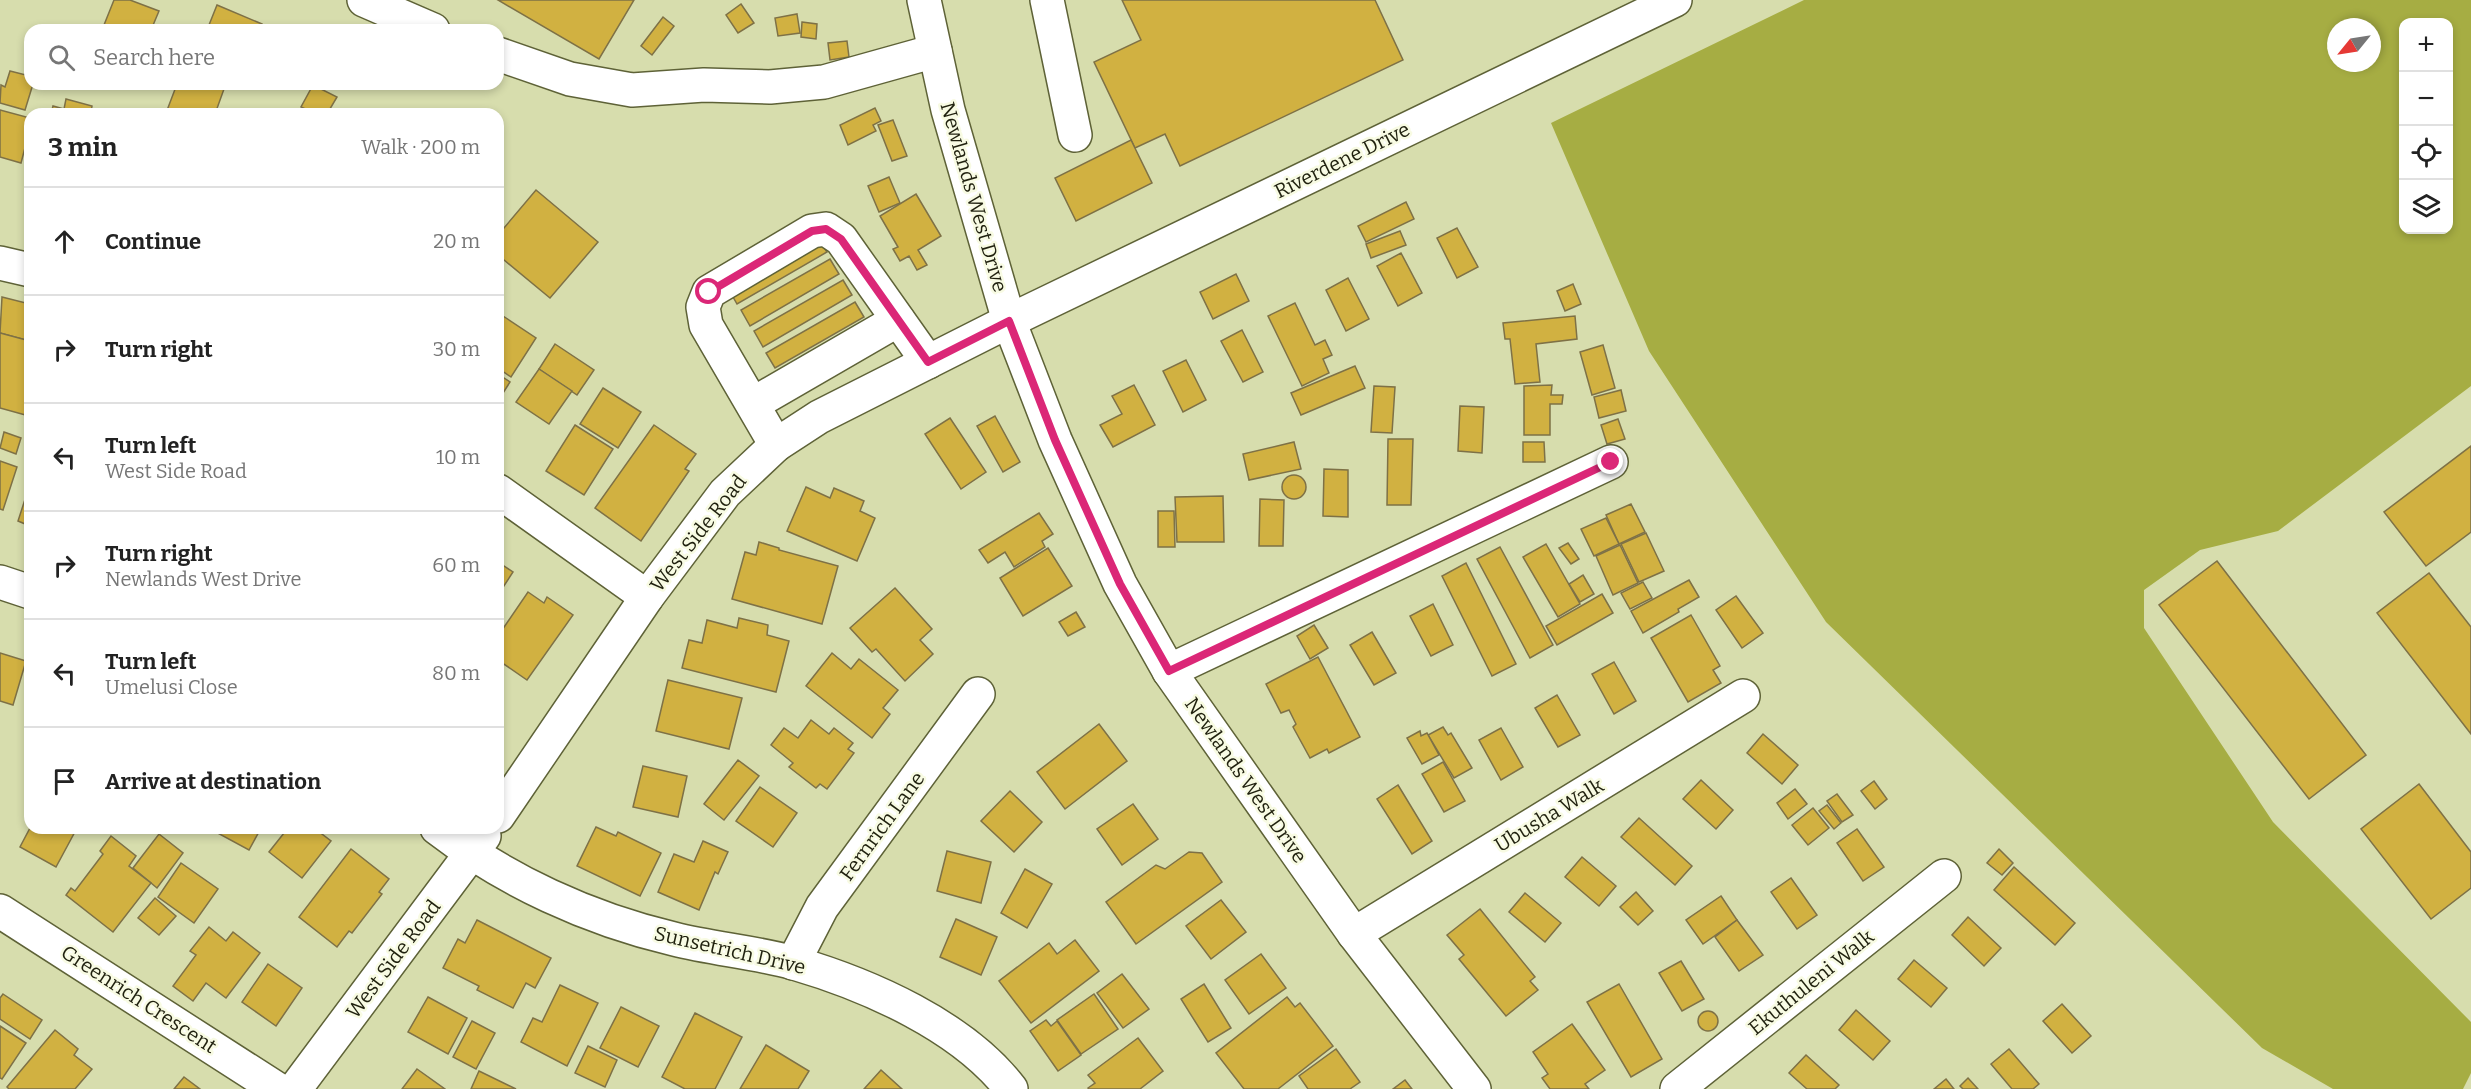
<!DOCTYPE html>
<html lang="en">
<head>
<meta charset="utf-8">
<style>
	body { margin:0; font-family:Bitter,serif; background:#f2f2f2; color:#222 }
	.controls { position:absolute; right:18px; top:18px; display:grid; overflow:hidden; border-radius:12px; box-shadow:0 3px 9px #0003 }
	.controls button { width:54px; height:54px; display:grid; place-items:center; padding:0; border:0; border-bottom:2px solid #e0e0e0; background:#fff; color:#222; font:30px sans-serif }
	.compass { position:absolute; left:2327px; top:18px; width:54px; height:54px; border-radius:50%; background:#fff; box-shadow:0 3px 9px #0003; rotate:240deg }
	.stop { position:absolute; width:18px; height:18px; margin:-14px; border:4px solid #db2777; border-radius:50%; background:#fff }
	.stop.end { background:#db2777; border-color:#fff; box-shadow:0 2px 6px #0008 }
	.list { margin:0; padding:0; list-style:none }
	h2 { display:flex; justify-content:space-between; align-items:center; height:78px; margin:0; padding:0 24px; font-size:26px }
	h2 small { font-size:20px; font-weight:400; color:#767676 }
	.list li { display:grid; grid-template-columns:39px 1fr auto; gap:18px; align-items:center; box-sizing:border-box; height:108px; padding:0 24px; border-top:2px solid #e0e0e0 }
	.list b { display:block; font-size:22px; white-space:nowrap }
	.list p { margin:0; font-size:20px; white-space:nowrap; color:#767676 }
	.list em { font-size:20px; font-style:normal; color:#767676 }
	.icon { flex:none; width:33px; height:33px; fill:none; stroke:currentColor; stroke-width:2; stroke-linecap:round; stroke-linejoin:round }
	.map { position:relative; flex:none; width:2471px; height:1089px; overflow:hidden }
	.search { position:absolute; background:#fff; box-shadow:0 3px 9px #0003; left:24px; top:24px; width:480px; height:66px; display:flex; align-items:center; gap:15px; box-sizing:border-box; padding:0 21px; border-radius:18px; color:#767676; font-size:22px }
	.panel { position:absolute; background:#fff; box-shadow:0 3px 9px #0003; left:24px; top:108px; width:480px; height:726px; border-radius:18px }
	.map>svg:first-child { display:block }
	.green { fill:#a6ad43; fill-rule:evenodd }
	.building { fill:#d1b141; stroke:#7e7146; stroke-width:1.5 }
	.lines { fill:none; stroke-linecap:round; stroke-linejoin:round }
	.minor-casing { stroke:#5e6237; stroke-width:36 }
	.minor { stroke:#fff; stroke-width:33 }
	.route { stroke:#db2777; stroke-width:8 }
	.labels { text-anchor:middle; stroke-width:5; stroke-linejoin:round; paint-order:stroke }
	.street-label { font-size:20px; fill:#1f200e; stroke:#f8fbe3 }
</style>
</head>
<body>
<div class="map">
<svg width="2471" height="1089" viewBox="0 0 2471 1089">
	<rect width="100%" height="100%" fill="#d7ddad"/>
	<path class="green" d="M 1804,0 L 2471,0 L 2471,386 L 2278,531 L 2200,550 L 2144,590 L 2144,628 L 2273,822 L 2471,1022 L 2471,1073 L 2463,1089 L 2333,1089 L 2262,1048 L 1826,622 L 1649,351 L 1551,123 ZM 2404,22 L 2448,22 L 2448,230 L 2404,230 ZM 2336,27 L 2372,27 L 2372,63 L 2336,63 Z"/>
	<g class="building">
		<polygon points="114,0 130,0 159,11 151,30 102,30"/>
		<polygon points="498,0 634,0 599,59"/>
		<polygon points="1122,0 1375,0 1403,60 1180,166 1165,134 1135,148 1094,62 1141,40"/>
		<polygon points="741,4 754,23 738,33 726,15"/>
		<polygon points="217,5 262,24 260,30 207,30"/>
		<polygon points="797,14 800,33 778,36 775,18"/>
		<polygon points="663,17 674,26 652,55 641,46"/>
		<polygon points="802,22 817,24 816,39 801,37"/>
		<polygon points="847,41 849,57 830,60 828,43"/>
		<polygon points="10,71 30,76 30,84 33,84 25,110 0,103 1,85 5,87"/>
		<polygon points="177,84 210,84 224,89 215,114 166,113"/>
		<polygon points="313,85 337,97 327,114 316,114 301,107"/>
		<polygon points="66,99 92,106 91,112 100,114 51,114 53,106 64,109"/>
		<polygon points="875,108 881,121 873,125 876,131 848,145 840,125"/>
		<polygon points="0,110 30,118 30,129 21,163 0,157"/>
		<polygon points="893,120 907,156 892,161 878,125"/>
		<polygon points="1131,140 1152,183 1076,221 1055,178"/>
		<polygon points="889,177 900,203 879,212 868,186"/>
		<polygon points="536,190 598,242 550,298 498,255 498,235"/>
		<polygon points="916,194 941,236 918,250 927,265 917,270 909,256 900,261 893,249 898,247 880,216"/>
		<polygon points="1406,202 1414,219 1366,242 1358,226"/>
		<polygon points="1457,228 1478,267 1457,278 1437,238"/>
		<polygon points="1400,231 1406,245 1371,258 1366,244"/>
		<polygon points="817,237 827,252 737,304 728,288"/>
		<polygon points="1401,253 1422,293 1398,306 1377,266"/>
		<polygon points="830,259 839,274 750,326 741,310"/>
		<polygon points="1236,274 1249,301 1213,319 1200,292"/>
		<polygon points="1348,278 1369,319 1346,331 1326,290"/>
		<polygon points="843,280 852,295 763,347 754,331"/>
		<polygon points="1573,284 1581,304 1565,311 1557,291"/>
		<polygon points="2,297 30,304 30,326 26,340 0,333"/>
		<polygon points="855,302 864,317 775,368 766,353"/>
		<polygon points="1295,303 1315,345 1325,340 1332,355 1323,359 1329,373 1302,386 1268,316"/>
		<polygon points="503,316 536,338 511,377 498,368 498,323"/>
		<polygon points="1575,316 1577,339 1536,344 1540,382 1515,384 1510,339 1505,339 1503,323"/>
		<polygon points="1242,330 1263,372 1243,382 1221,341"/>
		<polygon points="0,333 30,341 29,416 0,408"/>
		<polygon points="555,344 594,370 577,395 539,369"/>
		<polygon points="1603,345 1615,388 1592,395 1580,352"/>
		<polygon points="1186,360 1206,400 1183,412 1163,371"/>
		<polygon points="1355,366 1365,388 1301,415 1291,393"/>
		<polygon points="539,369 572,391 549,424 516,402"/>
		<polygon points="498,374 510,382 498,401"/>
		<polygon points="1134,385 1155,425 1113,447 1100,425 1122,414 1112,396"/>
		<polygon points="1552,385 1551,395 1563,395 1562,404 1550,404 1550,435 1524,435 1524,386"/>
		<polygon points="1374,386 1395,387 1392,433 1371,432"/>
		<polygon points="603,388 641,412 618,448 580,424"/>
		<polygon points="1621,390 1626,411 1599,418 1594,397"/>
		<polygon points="1460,406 1484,407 1482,453 1458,451"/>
		<polygon points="995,416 1020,462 1003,472 977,426"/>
		<polygon points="950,418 986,472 961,489 925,434"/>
		<polygon points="1618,419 1625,439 1607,444 1601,425"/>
		<polygon points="575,425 613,449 584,495 546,471"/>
		<polygon points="654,425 696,454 685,469 689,471 641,541 595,508"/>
		<polygon points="4,432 21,438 16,454 0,448"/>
		<polygon points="1388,439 1413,439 1411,505 1387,505"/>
		<polygon points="1294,442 1301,469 1249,480 1243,454"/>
		<polygon points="1523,442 1544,442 1545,462 1523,462"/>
		<polygon points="2471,446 2471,532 2426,566 2384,512"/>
		<polygon points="0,461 17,467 3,510 0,509"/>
		<polygon points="1324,469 1348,470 1348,517 1323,516"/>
		<circle cx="1294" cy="487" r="12"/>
		<polygon points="30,484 30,526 18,521"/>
		<polygon points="806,487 830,498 834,488 864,501 860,511 875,518 857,561 787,531"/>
		<polygon points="1223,496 1224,542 1177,542 1175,497"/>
		<polygon points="1260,499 1284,500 1283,546 1259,546"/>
		<polygon points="1631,504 1645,532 1619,544 1606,515"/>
		<polygon points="1158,511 1174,511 1175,547 1158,547"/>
		<polygon points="1039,513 1053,534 1042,541 1045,547 1014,567 1005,552 988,563 979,550"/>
		<polygon points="1606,518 1619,544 1594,556 1581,529"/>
		<polygon points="1646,533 1664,571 1639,582 1621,544"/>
		<polygon points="759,542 779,548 779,550 838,566 822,624 732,599 745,552 756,555"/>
		<polygon points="1568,543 1579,559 1571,564 1559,548"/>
		<polygon points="1546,544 1580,604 1558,617 1523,557"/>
		<polygon points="1620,545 1638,583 1613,595 1596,556"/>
		<polygon points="1500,547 1553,645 1530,658 1477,559"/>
		<polygon points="1048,548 1072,586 1023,616 1000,578"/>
		<polygon points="2217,561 2366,755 2309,799 2159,605"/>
		<polygon points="498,562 513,572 498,595"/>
		<polygon points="1466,563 1516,664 1492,676 1442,576"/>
		<polygon points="2429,573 2471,627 2471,734 2377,613"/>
		<polygon points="1583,575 1594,594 1580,602 1569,584"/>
		<polygon points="1689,580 1699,597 1678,609 1679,612 1643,633 1631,611"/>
		<polygon points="1643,582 1652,598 1630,609 1621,593"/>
		<polygon points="895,588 932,629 920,640 933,654 905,681 876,649 872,652 850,628"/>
		<polygon points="528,592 544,603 547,597 573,615 527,680 498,660 498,636"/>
		<polygon points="1602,594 1613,613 1557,645 1546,626"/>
		<polygon points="1736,596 1763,633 1742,648 1716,610"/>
		<polygon points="1433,604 1453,645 1431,656 1410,616"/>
		<polygon points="1076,612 1085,627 1068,636 1059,622"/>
		<polygon points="1691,615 1720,666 1713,670 1721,683 1688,702 1651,638"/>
		<polygon points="739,618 768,625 767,635 789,641 776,692 682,668 689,640 702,643 707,620 737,628"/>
		<polygon points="1314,625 1328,648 1310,659 1297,636"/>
		<polygon points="1372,632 1396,673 1374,685 1350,645"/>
		<polygon points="0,653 26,661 13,705 0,701"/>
		<polygon points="832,653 851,669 859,659 898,690 883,708 890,714 872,738 806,686"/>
		<polygon points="1318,657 1360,737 1329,753 1327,749 1310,758 1293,727 1296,724 1289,710 1281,713 1266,684"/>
		<polygon points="1614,662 1636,701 1614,714 1592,674"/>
		<polygon points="668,680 742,698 729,749 656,731"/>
		<polygon points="1557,695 1580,735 1558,747 1535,708"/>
		<polygon points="811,720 829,734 834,728 853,743 848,749 854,753 827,789 820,784 816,788 789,767 793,763 771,745 784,728 798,738"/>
		<polygon points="1099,724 1127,761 1065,809 1037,772"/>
		<polygon points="1443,727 1448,735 1451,733 1472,768 1454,778 1428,735"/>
		<polygon points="1501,728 1523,767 1501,780 1479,740"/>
		<polygon points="1420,731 1421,736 1427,733 1439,755 1422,764 1407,738"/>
		<polygon points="1763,734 1798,765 1782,784 1747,753"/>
		<polygon points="738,760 759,776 724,820 704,804"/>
		<polygon points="1443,762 1465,801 1444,812 1422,774"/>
		<polygon points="643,766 687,776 678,817 633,807"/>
		<polygon points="1701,780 1733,810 1716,829 1683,799"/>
		<polygon points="1874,781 1887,799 1875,809 1861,791"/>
		<polygon points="2419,784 2471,852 2471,888 2431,919 2361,829"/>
		<polygon points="1398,785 1432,841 1412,854 1377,799"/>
		<polygon points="760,787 797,813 773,847 736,821"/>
		<polygon points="1795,789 1807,804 1788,819 1777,803"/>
		<polygon points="1010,791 1042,822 1014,852 981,821"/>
		<polygon points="1837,794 1853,815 1842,822 1827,801"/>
		<polygon points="1133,804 1158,839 1122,865 1097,829"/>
		<polygon points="1827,805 1841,823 1834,829 1819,811"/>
		<polygon points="1813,808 1829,828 1808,845 1792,825"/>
		<polygon points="1639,818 1692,866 1675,885 1621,837"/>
		<polygon points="596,827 616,836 618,832 661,853 640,896 577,866"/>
		<polygon points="30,828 77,828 56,867 20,847"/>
		<polygon points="213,828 261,828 249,850 212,830"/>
		<polygon points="288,828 314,828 331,841 302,878 269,852"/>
		<polygon points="1857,829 1884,867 1863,881 1837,843"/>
		<polygon points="159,834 183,853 157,888 133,868"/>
		<polygon points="111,836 136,856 129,866 151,883 113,932 66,895 71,888 75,891 103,854 100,851"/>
		<polygon points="703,841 728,852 718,874 715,872 699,910 658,892 674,854 694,862"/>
		<polygon points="351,849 389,879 379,892 382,894 352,933 349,931 337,947 299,917"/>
		<polygon points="1999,849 2013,863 2002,875 1987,863"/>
		<polygon points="947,851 991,862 981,903 937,891"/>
		<polygon points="1189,852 1202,853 1222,882 1136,944 1106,902 1156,865 1165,869"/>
		<polygon points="1582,857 1616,886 1599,906 1565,877"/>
		<polygon points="181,863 218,889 194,923 158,897"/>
		<polygon points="2014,867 2075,923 2055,945 1994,890"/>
		<polygon points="1025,869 1052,884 1027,928 1001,913"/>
		<polygon points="1791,878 1817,915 1797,929 1771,892"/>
		<polygon points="1636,892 1653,911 1638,925 1620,907"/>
		<polygon points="1525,893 1561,923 1545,942 1509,912"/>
		<polygon points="1721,896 1737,920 1703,944 1686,920"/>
		<polygon points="155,898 176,916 159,935 138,918"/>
		<polygon points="1221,900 1246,932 1211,959 1186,926"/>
		<polygon points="1480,909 1535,977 1530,981 1538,990 1506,1016 1459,959 1464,955 1447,935"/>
		<polygon points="1968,917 2001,948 1984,966 1952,935"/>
		<polygon points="956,919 997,937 981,975 940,957"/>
		<polygon points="477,920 551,958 535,988 526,983 513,1008 477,990 479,986 443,968 458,939 465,943"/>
		<polygon points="1737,920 1763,955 1739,971 1715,937"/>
		<polygon points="209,927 226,941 233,932 260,953 226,998 206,983 193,1001 173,986 196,955 190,951"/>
		<polygon points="1075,940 1099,971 1031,1023 999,981 1049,943 1057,954"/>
		<polygon points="1261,954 1286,988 1249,1014 1225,980"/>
		<polygon points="1914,960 1947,988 1931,1007 1898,979"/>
		<polygon points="1681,961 1704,999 1682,1011 1659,973"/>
		<polygon points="268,964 302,988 276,1026 242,1002"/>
		<polygon points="1122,974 1149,1009 1123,1028 1097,993"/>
		<polygon points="1204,984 1231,1028 1208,1042 1181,999"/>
		<polygon points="1619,984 1662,1059 1631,1077 1587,1002"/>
		<polygon points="560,985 598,1003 567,1066 521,1042 533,1018 542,1022"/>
		<polygon points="3,994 42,1020 30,1039 0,1019 0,998"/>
		<polygon points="1094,994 1118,1029 1081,1054 1057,1020"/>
		<polygon points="428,997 467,1018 448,1054 408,1032"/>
		<polygon points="1287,997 1295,1007 1300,1003 1333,1046 1278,1089 1244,1089 1216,1053"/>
		<polygon points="2062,1004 2091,1036 2072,1053 2043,1021"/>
		<polygon points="621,1007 659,1026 638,1067 600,1048"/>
		<polygon points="1856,1010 1890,1041 1873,1060 1839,1030"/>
		<circle cx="1708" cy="1021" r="10"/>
		<polygon points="695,1013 742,1037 715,1089 685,1089 662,1077"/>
		<polygon points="1046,1020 1051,1026 1057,1021 1081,1055 1058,1071 1030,1031"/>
		<polygon points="472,1021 495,1033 476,1069 453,1057"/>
		<polygon points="1572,1024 1605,1070 1585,1084 1589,1089 1550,1089 1542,1078 1548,1074 1533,1052"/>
		<polygon points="0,1026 26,1043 2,1079 0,1078"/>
		<polygon points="55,1030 78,1049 74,1055 92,1069 75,1089 9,1089 7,1087"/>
		<polygon points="1138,1038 1163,1071 1140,1089 1089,1089 1088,1088 1095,1083 1088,1075"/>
		<polygon points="766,1045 809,1071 798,1089 740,1089"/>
		<polygon points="588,1046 617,1060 605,1087 575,1073"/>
		<polygon points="1336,1049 1360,1082 1350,1089 1308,1089 1299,1076"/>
		<polygon points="2009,1049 2039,1084 2033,1089 2012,1089 1991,1064"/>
		<polygon points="1806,1055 1839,1085 1835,1089 1807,1089 1789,1073"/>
		<polygon points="417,1069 445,1089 402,1089"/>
		<polygon points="881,1070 902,1089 864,1089"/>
		<polygon points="479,1071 516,1089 471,1089"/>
		<polygon points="184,1077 200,1089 174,1089"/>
		<polygon points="1968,1078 1978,1089 1963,1089 1960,1086"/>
		<polygon points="1946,1079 1954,1089 1934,1089"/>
		<polygon points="1405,1080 1412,1089 1393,1089"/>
	</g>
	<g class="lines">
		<defs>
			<g id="minor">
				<polyline points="364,0 433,30"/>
				<polyline points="924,0 948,110 1009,321 1055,440 1120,584 1169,671 1354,934 1474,1089"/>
				<polyline points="1047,0 1075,135"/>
				<polyline points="498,54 570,79 632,90 704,85 770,87 824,82 935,51"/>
				<polyline points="0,263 30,270"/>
				<polyline points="753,404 898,320"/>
				<polyline points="776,445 706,325 703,307 709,292 812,231 826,229 841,239 928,362"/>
				<polyline points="498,491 647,597"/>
				<polyline points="0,582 30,592"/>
				<polyline points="1169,671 1611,462"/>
				<polyline points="498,816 647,597 725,493 776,445 819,417 1009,321 1675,0"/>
				<path d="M 437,828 C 506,881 589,919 674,939 C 713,949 755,952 794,963 C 869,985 963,1026 1011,1089"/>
				<polyline points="0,911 277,1089"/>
				<polyline points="1354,934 1743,696"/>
				<polyline points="793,963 822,907 978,694"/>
				<polyline points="295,1089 484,836"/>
				<polyline points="1677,1089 1944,876"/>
			</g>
		</defs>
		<use href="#minor" class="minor-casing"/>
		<use href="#minor" class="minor"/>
	</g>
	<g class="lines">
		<polyline class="route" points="709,292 812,231 826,229 841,239 928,362 1009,321 1055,440 1120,584 1169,671 1611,462"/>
	</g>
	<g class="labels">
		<g class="street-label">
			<text transform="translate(1342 160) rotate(-26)" y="7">Riverdene Drive</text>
			<text transform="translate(974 197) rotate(74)" y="7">Newlands West Drive</text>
			<text transform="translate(698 533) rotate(-52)" y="7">West Side Road</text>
			<text transform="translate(1246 780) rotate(55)" y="7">Newlands West Drive</text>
			<text transform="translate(1549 815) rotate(-31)" y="7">Ubusha Walk</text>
			<text transform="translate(882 826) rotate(-54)" y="7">Fernrich Lane</text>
			<text transform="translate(730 950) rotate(13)" y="7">Sunsetrich Drive</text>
			<text transform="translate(393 959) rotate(-53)" y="7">West Side Road</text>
			<text transform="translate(1811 982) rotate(-39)" y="7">Ekuthuleni Walk</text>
			<text transform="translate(139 999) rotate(33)" y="7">Greenrich Crescent</text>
		</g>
	</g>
</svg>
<div class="controls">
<button>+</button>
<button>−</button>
<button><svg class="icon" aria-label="locate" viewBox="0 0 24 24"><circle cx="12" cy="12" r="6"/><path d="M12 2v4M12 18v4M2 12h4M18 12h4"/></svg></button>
<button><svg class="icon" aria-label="layers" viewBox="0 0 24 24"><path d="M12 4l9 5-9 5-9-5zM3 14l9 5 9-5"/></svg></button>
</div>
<svg class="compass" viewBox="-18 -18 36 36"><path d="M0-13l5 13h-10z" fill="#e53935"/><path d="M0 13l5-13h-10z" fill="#767676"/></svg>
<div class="stop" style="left:709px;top:292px"></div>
<div class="stop end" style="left:1611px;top:462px"></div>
<div class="search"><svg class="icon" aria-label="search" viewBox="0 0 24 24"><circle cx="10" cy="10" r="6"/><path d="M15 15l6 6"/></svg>Search here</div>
<section class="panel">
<h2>3 min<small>Walk · 200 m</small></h2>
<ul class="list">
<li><svg class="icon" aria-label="ahead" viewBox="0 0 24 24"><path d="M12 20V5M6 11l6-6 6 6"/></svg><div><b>Continue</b></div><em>20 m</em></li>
<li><svg class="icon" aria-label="right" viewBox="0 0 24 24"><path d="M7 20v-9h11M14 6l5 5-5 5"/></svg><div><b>Turn right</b></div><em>30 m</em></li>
<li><svg class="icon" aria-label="left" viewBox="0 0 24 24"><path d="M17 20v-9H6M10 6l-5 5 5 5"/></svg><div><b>Turn left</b><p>West Side Road</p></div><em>10 m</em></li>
<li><svg class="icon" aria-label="right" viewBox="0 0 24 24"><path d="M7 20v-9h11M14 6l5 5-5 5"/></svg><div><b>Turn right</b><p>Newlands West Drive</p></div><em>60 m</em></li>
<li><svg class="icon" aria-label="left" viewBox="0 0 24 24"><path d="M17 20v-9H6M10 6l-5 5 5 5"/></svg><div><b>Turn left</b><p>Umelusi Close</p></div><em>80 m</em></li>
<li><svg class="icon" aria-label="arrive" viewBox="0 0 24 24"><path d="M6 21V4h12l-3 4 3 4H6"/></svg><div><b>Arrive at destination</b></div></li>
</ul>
</section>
</div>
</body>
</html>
